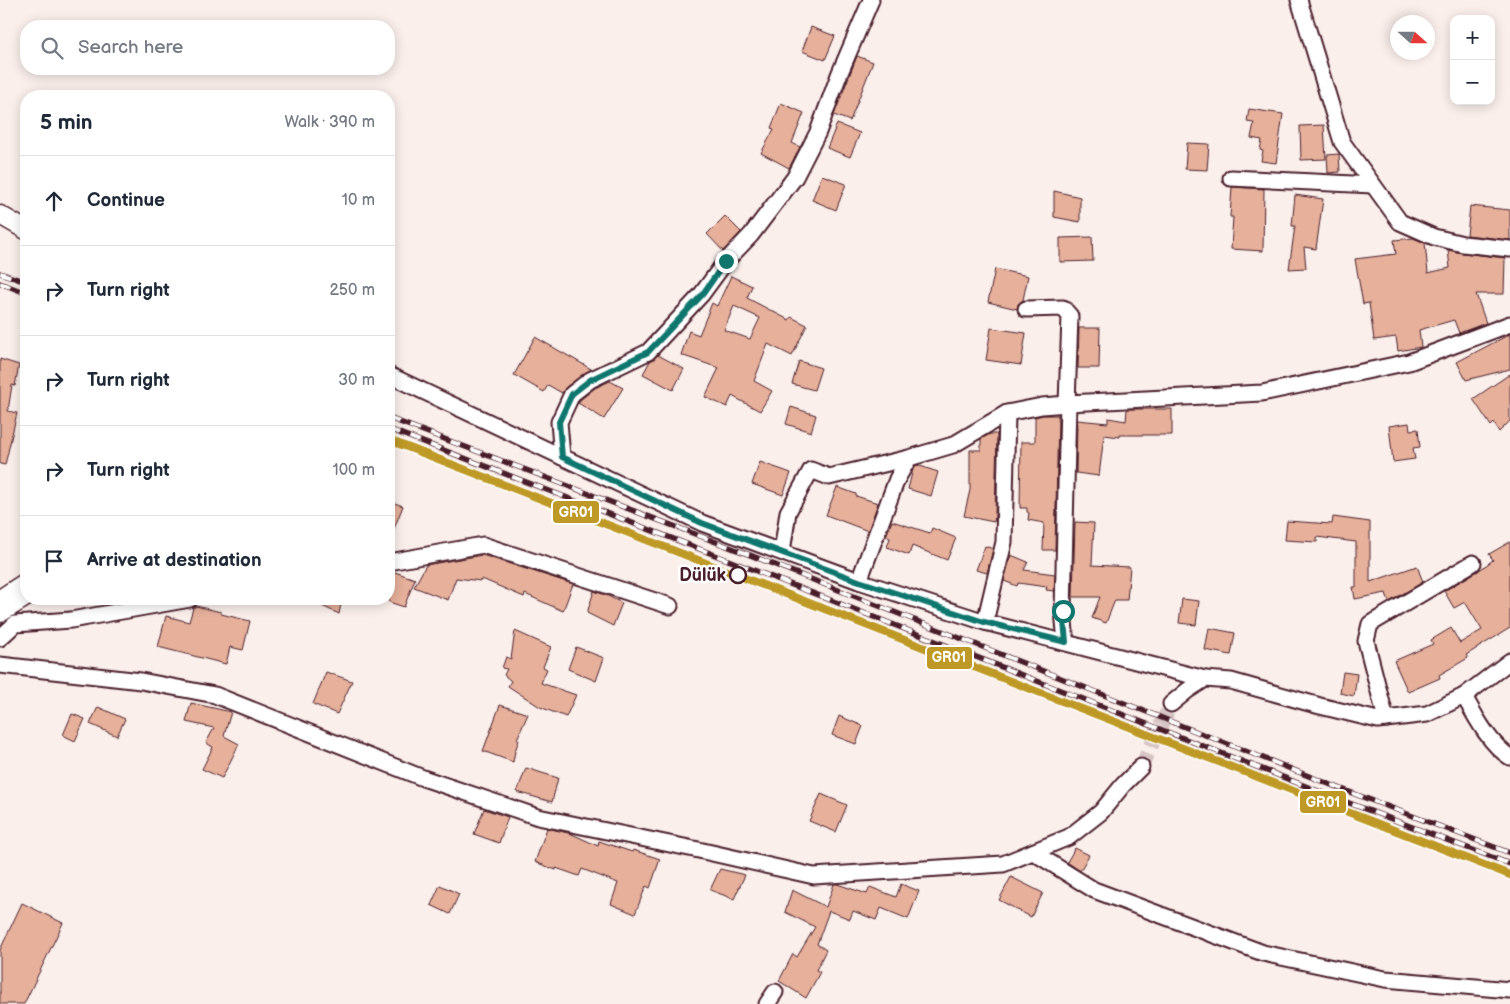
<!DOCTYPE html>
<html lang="en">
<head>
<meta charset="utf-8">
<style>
	body { margin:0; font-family:"Balsamiq Sans",sans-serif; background:#f2f2f3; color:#1f2937 }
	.controls { position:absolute; right:15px; top:15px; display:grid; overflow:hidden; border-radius:10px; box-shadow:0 2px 12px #0003 }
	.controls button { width:45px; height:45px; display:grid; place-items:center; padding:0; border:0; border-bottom:1px solid #e0e1e3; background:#fff; color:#1f2937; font:25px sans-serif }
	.compass { position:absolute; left:1390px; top:15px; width:45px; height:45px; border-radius:50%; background:#fff; box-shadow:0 2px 12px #0003; rotate:111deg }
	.stop { position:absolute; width:15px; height:15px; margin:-11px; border:4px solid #0f766e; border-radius:50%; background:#fff }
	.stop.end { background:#0f766e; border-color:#fff; box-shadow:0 1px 5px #0008 }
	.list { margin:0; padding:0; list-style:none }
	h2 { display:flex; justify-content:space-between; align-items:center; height:65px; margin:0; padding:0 20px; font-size:21px }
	h2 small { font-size:16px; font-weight:400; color:#747a83 }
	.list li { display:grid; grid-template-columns:32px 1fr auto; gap:15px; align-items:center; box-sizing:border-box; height:90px; padding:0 20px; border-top:1px solid #e0e1e3 }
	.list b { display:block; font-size:19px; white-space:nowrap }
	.list em { font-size:16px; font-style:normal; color:#747a83 }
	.icon { flex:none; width:28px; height:28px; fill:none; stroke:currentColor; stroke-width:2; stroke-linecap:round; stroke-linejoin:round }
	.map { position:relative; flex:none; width:1510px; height:1004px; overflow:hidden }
	.search { position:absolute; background:#fff; box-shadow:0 2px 12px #0003; left:20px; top:20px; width:375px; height:55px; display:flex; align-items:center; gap:12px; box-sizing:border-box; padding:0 18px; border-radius:20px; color:#747a83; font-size:19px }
	.panel { position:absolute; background:#fff; box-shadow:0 2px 12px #0003; left:20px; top:90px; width:375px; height:515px; border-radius:20px }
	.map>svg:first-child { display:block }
	.building { fill:#e6b09b; stroke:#4a1f2b; fill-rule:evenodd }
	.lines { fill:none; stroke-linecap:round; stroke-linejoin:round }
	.minor-tunnel { stroke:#d7c5c5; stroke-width:15; stroke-dasharray:15 8; stroke-linecap:butt }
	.minor-casing { stroke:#4a1f2b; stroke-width:19 }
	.tertiary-casing { stroke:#4a1f2b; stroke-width:21 }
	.minor { stroke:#fff; stroke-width:15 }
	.tertiary { stroke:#fff; stroke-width:18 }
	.rail-casing { stroke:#4a1f2b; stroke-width:5.5 }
	.rail { stroke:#fff; stroke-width:4; stroke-dasharray:11; stroke-linecap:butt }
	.rail-1-casing { stroke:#fff; stroke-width:11 }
	.rail-1 { stroke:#be9926; stroke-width:8 }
	.route { stroke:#0f766e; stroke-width:6 }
	.stop-dot { fill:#fff; stroke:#4a1f2b; stroke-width:2.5 }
	.labels { text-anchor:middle; stroke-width:5; stroke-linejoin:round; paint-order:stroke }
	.stop-label { font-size:18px; font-weight:bold; fill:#4a1f2b; stroke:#fff; text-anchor:end }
	.line-badge { stroke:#fff; stroke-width:2 }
	.badge-label { font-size:14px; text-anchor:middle; font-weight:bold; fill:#fff }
</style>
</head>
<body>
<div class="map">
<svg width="1510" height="1004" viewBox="0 0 1510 1004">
	<rect width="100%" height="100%" fill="#faefeb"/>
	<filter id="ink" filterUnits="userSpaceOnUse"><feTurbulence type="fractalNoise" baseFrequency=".02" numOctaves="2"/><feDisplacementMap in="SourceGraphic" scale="10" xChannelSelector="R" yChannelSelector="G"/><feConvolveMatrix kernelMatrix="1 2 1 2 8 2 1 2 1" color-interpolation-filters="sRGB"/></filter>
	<g filter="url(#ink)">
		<g class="building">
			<polygon points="811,27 835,36 825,60 802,51"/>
			<polygon points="857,56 873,62 850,121 834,115"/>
			<polygon points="781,103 804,113 792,143 800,147 789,168 761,153 774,129 771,128"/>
			<polygon points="1249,109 1283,114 1276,163 1261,161 1263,151 1260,150 1262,140 1251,138 1254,123 1247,122"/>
			<polygon points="837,124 860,133 850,157 827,148"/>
			<polygon points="1324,125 1326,159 1301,160 1300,126"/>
			<polygon points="1187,143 1209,144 1207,170 1185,169"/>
			<polygon points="1339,154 1340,172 1328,173 1327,155"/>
			<polygon points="822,175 846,184 836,210 812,200"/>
			<polygon points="1232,187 1264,189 1263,251 1231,249 1233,217 1230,217"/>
			<polygon points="1054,191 1080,197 1080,222 1054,217"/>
			<polygon points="1295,195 1323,199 1316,249 1304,247 1306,268 1289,269 1295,226 1292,226"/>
			<polygon points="1470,206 1510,210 1510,240 1467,235"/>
			<polygon points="725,216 741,232 723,251 707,234"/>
			<polygon points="1092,237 1093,261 1060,262 1060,238"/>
			<polygon points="1413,238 1425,243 1428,273 1450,268 1448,250 1462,253 1505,258 1504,294 1476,294 1486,323 1459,333 1454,320 1419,330 1421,347 1398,351 1396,337 1374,340 1369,303 1363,304 1355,259 1396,254 1394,240"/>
			<polygon points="995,269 1028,276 1023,300 1018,304 1017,309 988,302"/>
			<path d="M 731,276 L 752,286 L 747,298 L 789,320 L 791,317 L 807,325 L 792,356 L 768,344 L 754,381 L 772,391 L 760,411 L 732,396 L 727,407 L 705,397 L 719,368 L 681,355 L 689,331 L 699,335 L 712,303 L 717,306 ZM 734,306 L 760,318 L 750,339 L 724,330 Z"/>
			<polygon points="991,328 1026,333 1021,365 986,360"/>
			<polygon points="1079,328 1100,328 1099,368 1078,368"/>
			<polygon points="1510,334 1510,369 1466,380 1457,362"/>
			<polygon points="535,337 579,362 591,369 566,387 562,393 548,385 544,392 514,375"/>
			<polygon points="658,355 684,369 673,390 643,374 650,361"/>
			<polygon points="0,359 19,365 15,386 12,385 8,411 17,413 5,465 0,464"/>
			<polygon points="799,361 821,368 814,390 792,384"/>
			<polygon points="1510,374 1510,421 1499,432 1494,423 1491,426 1473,399"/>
			<polygon points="610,381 623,388 604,419 578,403 580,400 595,388"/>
			<polygon points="791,407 816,415 811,432 786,424"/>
			<polygon points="1127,409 1172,409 1172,435 1120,435 1120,437 1104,435 1099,476 1076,473 1077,420 1108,423 1108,418 1126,421"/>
			<polygon points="1043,415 1058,415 1058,418 1055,550 1043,550 1044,523 1028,520 1029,513 1027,512 1027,508 1020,508 1021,442 1035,442 1035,417"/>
			<polygon points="1409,423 1410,430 1418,429 1420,447 1413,448 1415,459 1393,462 1389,426"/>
			<polygon points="990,434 997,434 995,515 994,522 964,516 970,490 970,450 981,450 981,439"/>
			<polygon points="760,462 791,473 783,495 752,484"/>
			<polygon points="917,465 938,472 931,496 908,489 913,469"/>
			<polygon points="837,487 856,494 856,496 878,503 868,531 826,515"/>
			<polygon points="389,501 403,506 389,541"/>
			<polygon points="1333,517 1370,522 1370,582 1417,566 1423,582 1389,602 1386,593 1355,599 1353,587 1356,587 1356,542 1317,537 1317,542 1285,540 1287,521 1332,524"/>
			<polygon points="892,521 930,533 932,528 956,538 947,560 912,546 909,555 887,547 890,538 886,536"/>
			<polygon points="1075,522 1094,523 1092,565 1130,567 1127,600 1115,600 1106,623 1092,618 1100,597 1073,597"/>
			<polygon points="1510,542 1510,628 1466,655 1468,658 1439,675 1440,678 1408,692 1394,661 1433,644 1431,640 1451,628 1460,643 1482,630 1465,602 1454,608 1444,591 1478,571 1493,560 1489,554"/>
			<polygon points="985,546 993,549 987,573 976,570"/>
			<polygon points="482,555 573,584 563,611 525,594 524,597 482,579 481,581 456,578 448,600 414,587 426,565"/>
			<polygon points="1011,555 1028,562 1024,570 1055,574 1054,591 1046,590 1047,587 1018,583 1017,586 1004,581"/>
			<polygon points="392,571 415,579 404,607 389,602 389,579"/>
			<polygon points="594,591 608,596 622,603 613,626 587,613"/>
			<polygon points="307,599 342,599 339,614"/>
			<polygon points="1182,599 1199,601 1196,625 1179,623"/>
			<polygon points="196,606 221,612 221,614 250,621 243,650 230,647 226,664 158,647 166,616 189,622 193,608"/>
			<polygon points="1209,628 1235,633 1231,655 1205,650"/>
			<polygon points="515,631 551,647 543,667 547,669 541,683 576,695 566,717 540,707 508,686 511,681 504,675 507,669 502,668 506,657 511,659"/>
			<polygon points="576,647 604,658 596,681 568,669"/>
			<polygon points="326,672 352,681 337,714 313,704"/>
			<polygon points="1343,672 1357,674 1354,696 1340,693"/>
			<polygon points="191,703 231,712 224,736 239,744 222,778 202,769 213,747 206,743 214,728 186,722"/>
			<polygon points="500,705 528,714 517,739 519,740 515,751 513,762 483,751"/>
			<polygon points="98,707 125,719 117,736 90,724"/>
			<polygon points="72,714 85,719 75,741 63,735"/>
			<polygon points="839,716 863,726 856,744 832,735"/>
			<polygon points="526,768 558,778 552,802 517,792"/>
			<polygon points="821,794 847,805 836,832 809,821"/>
			<polygon points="484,809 508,817 499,843 474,834"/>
			<polygon points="547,828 572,834 598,846 599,841 632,852 633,850 660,859 650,888 646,886 635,914 611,904 618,883 582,869 579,876 556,868 556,870 535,862"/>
			<polygon points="1075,848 1089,855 1080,871 1067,862"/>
			<polygon points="720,869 745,875 734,899 710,890"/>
			<polygon points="1011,877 1043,893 1031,917 999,900"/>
			<polygon points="834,884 837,884 867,894 870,887 896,897 901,884 919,891 908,919 881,908 876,920 853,911 850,919 829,911 817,944 826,950 816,970 820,972 806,998 779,981 793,954 797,957 815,927 785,912 792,890 826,907"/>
			<polygon points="440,885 459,894 450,914 431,905"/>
			<polygon points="22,903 63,923 24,1004 0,1004 0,950"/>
		</g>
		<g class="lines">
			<polyline class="minor-tunnel" points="1141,767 1171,704"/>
			<defs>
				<g id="minor">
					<polyline points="1299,0 1342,142 1400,222 1434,237 1463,244 1510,249"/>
					<polyline points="1231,178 1373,185"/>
					<polyline points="1026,309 1063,308 1070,316 1067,404"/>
					<polyline points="389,375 702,523 859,581 985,622 1205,679"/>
					<polyline points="562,457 559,422 572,394 590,380 648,352 701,295 726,261 751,235 795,177 818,132 839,75 871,0"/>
					<polyline points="782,552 788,512 811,470 829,477 909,458"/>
					<polyline points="389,562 483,545 670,606"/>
					<polyline points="859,581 897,479 909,458 953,445 1007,413 1042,406 1067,404 1068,403 1262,393 1409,362 1510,324"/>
					<polyline points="985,622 1004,542 1007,413"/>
					<polyline points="0,638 15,624 71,620 190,599"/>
					<polyline points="1066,642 1063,611 1068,403"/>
					<polyline points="0,665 141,681 215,695 423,778 538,817 694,849 814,876 1003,864 1069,837 1101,812 1123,785 1141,767"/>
					<path d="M 1464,696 C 1475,716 1490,745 1510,757"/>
					<polyline points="1171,704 1188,690 1205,679 1231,681 1320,706 1378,720 1427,714 1464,696 1510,661"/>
					<polyline points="1386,719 1366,641 1370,624 1473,563"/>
					<polyline points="1033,852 1094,890 1263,953 1385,979 1510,990"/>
					<polyline points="767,1004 775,992"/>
				</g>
				<g id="tertiary">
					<polyline points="0,215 26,230"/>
					<polyline points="0,599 26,582"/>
					<polyline points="0,613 26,597"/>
				</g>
			</defs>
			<use href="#minor" class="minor-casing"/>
			<use href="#tertiary" class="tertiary-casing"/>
			<use href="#minor" class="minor"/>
			<use href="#tertiary" class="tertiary"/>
			<defs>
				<g id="rail">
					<polyline points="0,273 26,282"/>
					<polyline points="0,283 26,293"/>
					<polyline points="389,418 745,553 1339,788 1510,853"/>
					<polyline points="389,429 741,565 1336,798 1510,864"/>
				</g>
			</defs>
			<use href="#rail" class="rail-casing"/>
			<use href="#rail" class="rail"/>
			<defs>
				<polyline id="rail-1" points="389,440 1510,875"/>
			</defs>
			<use href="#rail-1" class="rail-1-casing"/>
			<use href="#rail-1" class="rail-1"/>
		</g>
	</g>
	<g class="lines" filter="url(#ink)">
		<polyline class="route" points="726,261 702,295 648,352 590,380 572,394 559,422 562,457 702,523 818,566 859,581 984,622 1066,642 1063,611"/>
	</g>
	<circle class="stop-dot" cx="738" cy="575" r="8"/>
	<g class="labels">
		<g class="stop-label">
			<text x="726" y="581">Dülük</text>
		</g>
	</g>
	<g class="line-badge">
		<rect x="552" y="500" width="48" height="24" rx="5" fill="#be9926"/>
		<rect x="926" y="646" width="47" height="24" rx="5" fill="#be9926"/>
		<rect x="1299" y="790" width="48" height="24" rx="5" fill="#be9926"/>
	</g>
	<g class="badge-label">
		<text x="576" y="517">GR01</text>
		<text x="949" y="662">GR01</text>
		<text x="1323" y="807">GR01</text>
	</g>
</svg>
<div class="controls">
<button>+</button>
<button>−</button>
</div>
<svg class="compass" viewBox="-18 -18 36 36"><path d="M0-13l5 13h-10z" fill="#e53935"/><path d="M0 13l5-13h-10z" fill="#747a83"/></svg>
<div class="stop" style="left:1063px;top:611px"></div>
<div class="stop end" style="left:726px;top:261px"></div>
<div class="search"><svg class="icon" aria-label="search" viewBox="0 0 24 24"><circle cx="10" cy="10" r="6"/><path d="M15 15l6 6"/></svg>Search here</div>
<section class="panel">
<h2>5 min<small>Walk · 390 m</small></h2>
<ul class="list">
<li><svg class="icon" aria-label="ahead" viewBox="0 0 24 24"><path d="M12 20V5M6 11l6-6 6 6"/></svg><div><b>Continue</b></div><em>10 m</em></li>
<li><svg class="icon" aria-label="right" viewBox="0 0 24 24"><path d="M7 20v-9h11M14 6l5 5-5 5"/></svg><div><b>Turn right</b></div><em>250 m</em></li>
<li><svg class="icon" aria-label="right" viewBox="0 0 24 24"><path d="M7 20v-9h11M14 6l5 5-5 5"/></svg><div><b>Turn right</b></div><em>30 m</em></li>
<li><svg class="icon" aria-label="right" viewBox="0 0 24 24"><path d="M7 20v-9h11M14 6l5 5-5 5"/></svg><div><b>Turn right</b></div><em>100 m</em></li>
<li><svg class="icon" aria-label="arrive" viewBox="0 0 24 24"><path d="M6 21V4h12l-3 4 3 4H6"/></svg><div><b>Arrive at destination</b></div></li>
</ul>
</section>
</div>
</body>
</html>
